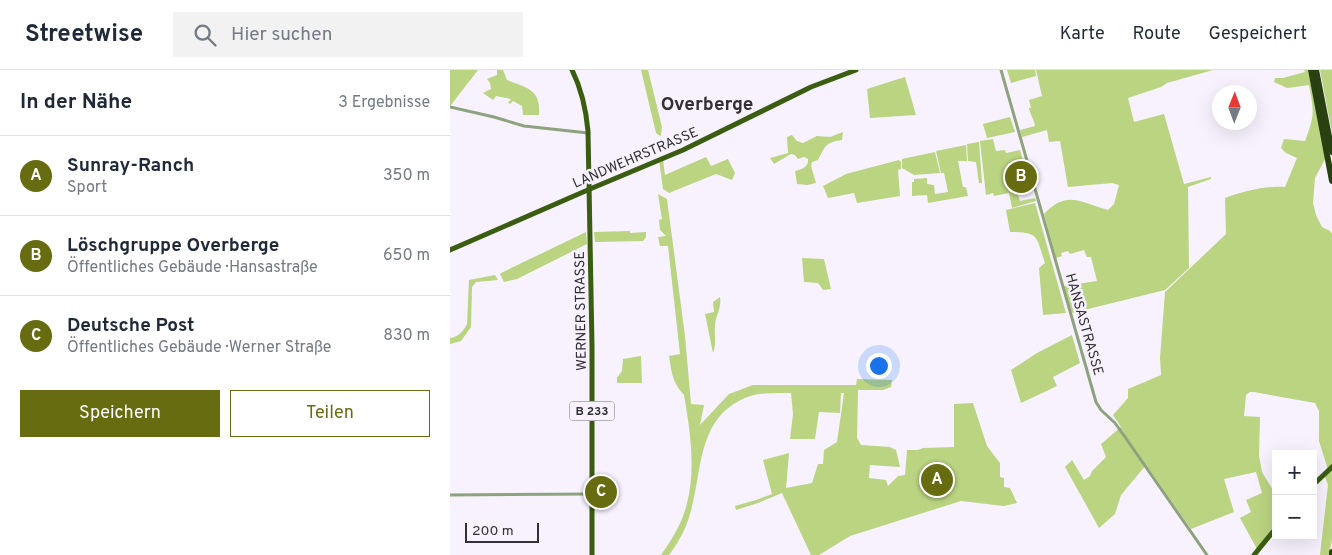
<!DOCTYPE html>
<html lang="de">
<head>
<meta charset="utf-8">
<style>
	body { margin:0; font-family:Overpass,sans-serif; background:#f2f2f3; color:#1f2937 }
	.controls { position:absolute; right:15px; bottom:15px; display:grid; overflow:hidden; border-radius:0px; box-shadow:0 5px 20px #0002 }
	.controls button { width:45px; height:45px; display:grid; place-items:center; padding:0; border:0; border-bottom:1px solid #e0e1e3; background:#fff; color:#1f2937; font:25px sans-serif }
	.compass { position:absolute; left:762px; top:15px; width:45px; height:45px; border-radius:50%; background:#fff; box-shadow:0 5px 20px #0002; rotate:1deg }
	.scale { position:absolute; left:15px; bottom:12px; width:74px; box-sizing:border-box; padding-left:5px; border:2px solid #323034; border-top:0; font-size:14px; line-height:18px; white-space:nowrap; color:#323034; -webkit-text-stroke:4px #f7f2fe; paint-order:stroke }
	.you { position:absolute; left:428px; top:295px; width:18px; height:18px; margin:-12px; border:4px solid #fff; border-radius:50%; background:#1a73e8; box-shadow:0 0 0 8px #1a73e833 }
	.badge { display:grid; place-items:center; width:32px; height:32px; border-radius:50%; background:#676c11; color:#fff; font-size:16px; font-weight:700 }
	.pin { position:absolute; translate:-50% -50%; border:2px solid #fff; box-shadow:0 1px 5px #0006 }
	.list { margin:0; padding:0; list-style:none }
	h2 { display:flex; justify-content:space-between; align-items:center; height:65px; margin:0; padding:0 20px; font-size:21px }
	h2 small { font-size:16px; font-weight:400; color:#747a83 }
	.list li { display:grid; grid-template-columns:32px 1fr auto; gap:15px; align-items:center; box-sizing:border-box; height:80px; padding:0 20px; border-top:1px solid #e0e1e3 }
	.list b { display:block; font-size:19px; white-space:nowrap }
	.list p { margin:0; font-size:16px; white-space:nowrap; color:#747a83 }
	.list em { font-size:16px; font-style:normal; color:#747a83 }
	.actions { display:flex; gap:10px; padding:15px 20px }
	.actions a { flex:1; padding:11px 0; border:1px solid #676c11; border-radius:0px; text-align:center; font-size:18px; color:#676c11 }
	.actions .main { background:#676c11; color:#fff }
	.icon { flex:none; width:28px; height:28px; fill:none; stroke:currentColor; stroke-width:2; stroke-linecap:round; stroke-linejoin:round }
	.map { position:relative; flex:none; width:882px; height:485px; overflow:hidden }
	header { display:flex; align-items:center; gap:30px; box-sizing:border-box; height:70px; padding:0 25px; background:#fff; border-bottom:1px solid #e0e1e3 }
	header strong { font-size:24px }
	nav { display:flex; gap:28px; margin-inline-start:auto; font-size:18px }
	.search { width:350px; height:45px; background:#f2f2f3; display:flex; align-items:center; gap:12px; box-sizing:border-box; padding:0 18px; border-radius:0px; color:#747a83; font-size:19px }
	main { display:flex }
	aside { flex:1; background:#fff }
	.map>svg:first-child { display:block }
	.green { fill:#bad481 }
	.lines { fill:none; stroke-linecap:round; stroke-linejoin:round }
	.minor { stroke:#8da27d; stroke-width:3 }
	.major { stroke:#3a5d11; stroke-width:5 }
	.highway { stroke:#294011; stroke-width:6 }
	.labels { text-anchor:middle; stroke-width:5; stroke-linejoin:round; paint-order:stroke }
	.shield { fill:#f7f2fe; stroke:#6d6a71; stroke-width:1 }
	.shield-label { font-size:12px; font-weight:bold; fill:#323034 }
	.street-label { font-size:14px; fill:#323034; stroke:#f7f2fe }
	.district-label { font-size:19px; font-weight:bold; fill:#323034; stroke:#f7f2fe }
</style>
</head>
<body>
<header>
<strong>Streetwise</strong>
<div class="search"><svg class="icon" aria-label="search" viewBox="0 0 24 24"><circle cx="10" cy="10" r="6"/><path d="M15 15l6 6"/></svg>Hier suchen</div>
<nav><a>Karte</a><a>Route</a><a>Gespeichert</a></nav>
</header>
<main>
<aside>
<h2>In der Nähe<small>3 Ergebnisse</small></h2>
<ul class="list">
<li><span class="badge">A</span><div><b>Sunray-Ranch</b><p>Sport</p></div><em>350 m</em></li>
<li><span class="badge">B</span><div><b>Löschgruppe Overberge</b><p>Öffentliches Gebäude · Hansastraße</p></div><em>650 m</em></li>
<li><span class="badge">C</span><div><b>Deutsche Post</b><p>Öffentliches Gebäude · Werner Straße</p></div><em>830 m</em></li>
</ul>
<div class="actions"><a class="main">Speichern</a><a>Teilen</a></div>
</aside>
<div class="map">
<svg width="882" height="485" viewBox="0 0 882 485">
	<rect width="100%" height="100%" fill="#f7f2fe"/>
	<g class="green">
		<polygon points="0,0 28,0 1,35 0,35"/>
		<path d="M 47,0 L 53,0 L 57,10 C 77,18 91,19 89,45 L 73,45 L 72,36 L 63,31 L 60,34 L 58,33 L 61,29 L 46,26 L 43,30 L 33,23 L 41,19 L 40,13 L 37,9 L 47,5 Z"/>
		<polygon points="191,0 198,0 212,57 211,65 210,66 206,63"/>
		<polygon points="557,0 585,0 586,6 561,13"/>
		<path d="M 586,0 L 763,0 L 717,13 L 711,17 L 678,28 L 684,52 L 714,44 L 734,114 L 761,107 L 761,109 L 738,117 L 739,198 L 715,220 L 622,243 L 614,216 L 647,211 L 641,187 L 637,187 L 634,180 L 620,184 L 618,181 L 611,183 L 612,186 L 606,188 L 594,144 C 617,120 629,132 658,140 L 664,134 L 669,115 L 662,113 L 618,117 L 610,71 L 599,72 L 597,60 L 572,67 L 570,60 L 585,56 C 584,49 580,44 579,38 L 581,38 L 579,30 L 592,26 Z"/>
		<path d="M 854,0 L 858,0 L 876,87 L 865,108 L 863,133 L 866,145 L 872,157 L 880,161 L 882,164 L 882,469 L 879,485 L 870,485 L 877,423 L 878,415 L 875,407 L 879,403 L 869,371 L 869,341 L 865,333 L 804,322 L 800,322 L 796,325 L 794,346 L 810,347 L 809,386 L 812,402 L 826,425 L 826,453 L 807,479 L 790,448 L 801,442 L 796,430 L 812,423 L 806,402 L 774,409 L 784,442 L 741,459 L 696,395 L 671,425 L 665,444 L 649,458 L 615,397 L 622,390 L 634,410 L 640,406 L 642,401 L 656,387 L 651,374 L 671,357 L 663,345 L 678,328 L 678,319 L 711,305 L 710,288 L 715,222 L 776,164 L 775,128 C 795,121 813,116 835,117 L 847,88 L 836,83 L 831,78 L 834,69 L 855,71 C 865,45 864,42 859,15 L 837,18 L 824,12 L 825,8 L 833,8 L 855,2 Z"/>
		<polygon points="870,0 882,0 882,63"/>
		<polygon points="455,7 466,45 420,48 417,19"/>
		<polygon points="560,47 565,62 537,68 533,54"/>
		<path d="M 393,62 L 392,70 C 375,72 375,77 368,90 L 362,92 L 361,96 L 366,113 L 357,115 L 347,114 L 345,101 C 352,99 359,97 358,89 L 354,87 L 348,89 L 345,85 L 341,84 L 324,94 L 320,88 L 338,83 L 337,67 L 342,65 L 347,71 L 353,73 L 367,66 L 380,67 Z"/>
		<polygon points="543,69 546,81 555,80 556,83 570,80 574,94 559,98 570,131 585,128 586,131 562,138 559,123 544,126 543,123 536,125 530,71"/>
		<polygon points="529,72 532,113 529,113 526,92 518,91 517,74"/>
		<polygon points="516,75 517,91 508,91 513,117 516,117 518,126 478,133 477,125 462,126 462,112 464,112 464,109 477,108 477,114 484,115 485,124 498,122 494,103 491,103 486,81"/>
		<polygon points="485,82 490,103 464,105 452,98 452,89"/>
		<polygon points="256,87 261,96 278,89 285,103 282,110 266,104 219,123 213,119 209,90 213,89 215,105"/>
		<polygon points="449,90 451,92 451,99 448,100 450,126 407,133 404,123 378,128 373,116 396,104"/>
		<path d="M 208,124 L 217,129 L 235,266 L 241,334 L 254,335 L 250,355 L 279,324 L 303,315 L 406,315 L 407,309 L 442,310 L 441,317 L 433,320 L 408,320 L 407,368 L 411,375 L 440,377 L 446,380 L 450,397 L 420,395 L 419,408 L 436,410 L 438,416 L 448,406 L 455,405 L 457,380 L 468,380 L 473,378 L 504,377 L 504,334 L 523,333 L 537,376 L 550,393 L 550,407 L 554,408 L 554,417 L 560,418 L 567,433 L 554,436 L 511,431 L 400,466 L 369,485 L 361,485 L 332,423 L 308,433 L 286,440 L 285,436 L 306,430 L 322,424 L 313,390 L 339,383 L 336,418 L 362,413 L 368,394 L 373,394 L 374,380 L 387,372 L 394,323 L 391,323 L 390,343 L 369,342 L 365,369 L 340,369 L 343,344 L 341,323 C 326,323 309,322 295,328 C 246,349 253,402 240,444 C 236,459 228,473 219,485 L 211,485 C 222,469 233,452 237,433 C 246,399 240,360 234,325 C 222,312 222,303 219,286 L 230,284 L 218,176 L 210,176 L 208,167 L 216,166 L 210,160 L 209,150 L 212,149 Z"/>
		<path d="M 585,133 L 616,243 L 593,245 L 589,198 L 595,193 C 586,167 590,162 560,162 L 556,140 Z"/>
		<polygon points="180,161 180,163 196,162 196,167 193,171 145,172 144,162"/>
		<polygon points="136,162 137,174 67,209 54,212 50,204 53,202"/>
		<polygon points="352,188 374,189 381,219 373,220 368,213 354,212"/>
		<path d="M 45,205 L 48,210 L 26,212 L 22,217 L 21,257 L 11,271 L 0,274 L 0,268 C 8,267 13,262 17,254 L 19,210 Z"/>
		<path d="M 270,227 C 272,237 266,245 265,255 C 264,265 267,273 263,283 L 255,244 L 264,242 L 263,232 Z"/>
		<polygon points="622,265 630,293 603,307 607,316 571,333 561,300 587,283"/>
		<polygon points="191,286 192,313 167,313 167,308 172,301 173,289"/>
	</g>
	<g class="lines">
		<g class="minor">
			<polyline points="551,0 646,332 651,340 665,353 675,367 757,485"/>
			<polyline points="0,37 44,47 74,56 138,63"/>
			<polyline points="0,425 142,424"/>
		</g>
		<g class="major">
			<path d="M 122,0 C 132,20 136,39 138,61 L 142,276 L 142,485"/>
			<polyline points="0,180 140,119 233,80 361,17 406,0"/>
			<polyline points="863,415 882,397"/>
			<polyline points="804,485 826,458"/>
		</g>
		<g class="highway">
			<polyline points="861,0 882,111"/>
			<polyline points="866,0 882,82"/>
			<polyline points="882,485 882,482"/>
		</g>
	</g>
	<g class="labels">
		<rect class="shield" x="119.5" y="331.5" width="45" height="19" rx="4"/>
		<g class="shield-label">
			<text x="142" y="345">B 233</text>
		</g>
		<g class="street-label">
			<text transform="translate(185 87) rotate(-23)" y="5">LANDWEHRSTRASSE</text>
			<text transform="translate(130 241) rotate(-91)" y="5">WERNER STRASSE</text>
			<text transform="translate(635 254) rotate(74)" y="5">HANSASTRASSE</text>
		</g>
		<g class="district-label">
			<text x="257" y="40">Overberge</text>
		</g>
	</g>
</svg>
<div class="controls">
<button>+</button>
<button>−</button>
</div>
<svg class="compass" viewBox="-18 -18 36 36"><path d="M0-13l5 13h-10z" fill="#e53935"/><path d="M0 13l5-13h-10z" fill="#747a83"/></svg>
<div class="scale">200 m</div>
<div class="you"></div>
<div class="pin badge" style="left:487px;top:410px">A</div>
<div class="pin badge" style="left:571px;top:107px">B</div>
<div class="pin badge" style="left:151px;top:422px">C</div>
</div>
</main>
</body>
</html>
